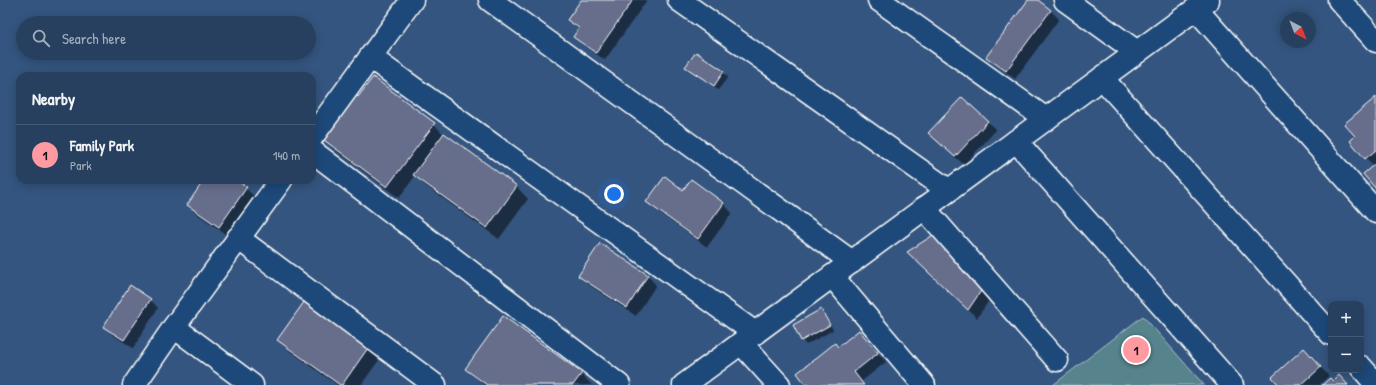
<!DOCTYPE html>
<html lang="en">
<head>
<meta charset="utf-8">
<style>
	body { margin:0; font-family:"Patrick Hand",sans-serif; background:#2f4765; color:#f1f3f6 }
	.controls { position:absolute; right:12px; bottom:12px; display:grid; overflow:hidden; border-radius:8px; box-shadow:0 2px 10px #0003 }
	.controls button { width:36px; height:36px; display:grid; place-items:center; padding:0; border:0; border-bottom:1px solid #435974; background:#27405f; color:#f1f3f6; font:20px sans-serif }
	.compass { position:absolute; left:1280px; top:12px; width:36px; height:36px; border-radius:50%; background:#27405f; box-shadow:0 2px 10px #0003; rotate:138deg }
	.you { position:absolute; left:614px; top:194px; width:14px; height:14px; margin:-10px; border:3px solid #fff; border-radius:50%; background:#1a73e8; box-shadow:0 0 0 6px #1a73e833 }
	.badge { display:grid; place-items:center; width:26px; height:26px; border-radius:50%; background:#ff9aa2; color:#111; font-size:13px; font-weight:700 }
	.pin { position:absolute; translate:-50% -50%; border:2px solid #fff; box-shadow:0 1px 4px #0006 }
	.list { margin:0; padding:0; list-style:none }
	h2 { display:flex; justify-content:space-between; align-items:center; height:52px; margin:0; padding:0 16px; font-size:17px }
	h2 small { font-size:13px; font-weight:400; color:#a4afbd }
	.list li { display:grid; grid-template-columns:26px 1fr auto; gap:12px; align-items:center; box-sizing:border-box; height:60px; padding:0 16px; border-top:1px solid #435974 }
	.list b { display:block; font-size:15px; white-space:nowrap }
	.list p { margin:0; font-size:13px; white-space:nowrap; color:#a4afbd }
	.list em { font-size:13px; font-style:normal; color:#a4afbd }
	.icon { flex:none; width:22px; height:22px; fill:none; stroke:currentColor; stroke-width:2; stroke-linecap:round; stroke-linejoin:round }
	.map { position:relative; flex:none; width:1376px; height:385px; overflow:hidden }
	.search { position:absolute; background:#27405f; box-shadow:0 2px 10px #0003; left:16px; top:16px; width:300px; height:44px; display:flex; align-items:center; gap:10px; box-sizing:border-box; padding:0 14px; border-radius:22px; color:#a4afbd; font-size:15px }
	.panel { position:absolute; background:#27405f; box-shadow:0 2px 10px #0003; left:16px; top:72px; width:300px; height:112px; border-radius:12px }
	.map>svg:first-child { display:block }
	.park { fill:#56838c; stroke:#aac1c6 }
	.shadow { fill:#0007 }
	.building { fill:#666e8c; stroke:#fff }
	.lines { fill:none; stroke-linecap:round; stroke-linejoin:round }
	.street-casing { stroke:#fff; stroke-width:25 }
	.secondary-casing { stroke:#fff; stroke-width:25 }
	.street { stroke:#1f4a7a; stroke-width:22 }
	.secondary { stroke:#1f4a7a; stroke-width:22 }
</style>
</head>
<body>
<div class="map">
<svg width="1376" height="385" viewBox="0 0 1376 385">
	<rect width="100%" height="100%" fill="#34557f"/>
	<filter id="ink" filterUnits="userSpaceOnUse"><feTurbulence type="fractalNoise" baseFrequency=".025" numOctaves="2"/><feDisplacementMap in="SourceGraphic" scale="8" xChannelSelector="R" yChannelSelector="G"/><feConvolveMatrix kernelMatrix="1 2 1 2 8 2 1 2 1" color-interpolation-filters="sRGB"/></filter>
	<g filter="url(#ink)">
		<polygon class="park" points="1143,316 1204,385 1053,385"/>
		<g class="shadow">
			<polygon points="582,0 647,0 605,60 583,45 574,36 579,30 568,20"/>
			<polygon points="1029,0 1036,0 1050,10 1059,19 1015,79 996,65 987,57"/>
			<polygon points="696,53 728,77 718,90 686,66"/>
			<polygon points="373,79 434,124 445,136 517,187 528,199 499,239 426,186 415,176 399,198 336,151 325,140"/>
			<polygon points="1376,98 1376,187 1374,166 1366,158 1356,137"/>
			<polygon points="987,121 996,130 964,165 938,141"/>
			<polygon points="206,180 248,180 243,186 255,197 227,235 197,214 188,205"/>
			<polygon points="691,180 724,204 732,213 707,247 656,210 648,202 683,191"/>
			<polygon points="600,245 648,276 656,285 636,316 588,284 579,276"/>
			<polygon points="917,260 995,292 977,318"/>
			<polygon points="150,299 158,308 133,348 113,335 104,327"/>
			<polygon points="304,304 368,349 379,360 361,385 337,385 290,351 278,339"/>
			<polygon points="821,311 825,315 833,330 806,345 802,340"/>
			<polygon points="859,331 886,362 862,381 865,385 807,385 838,348"/>
			<polygon points="1312,358 1329,376 1319,385 1280,385"/>
			<polygon points="466,369 581,374 592,385 484,385"/>
		</g>
		<g class="building">
			<polygon points="581,0 633,0 596,53 573,37 579,28 567,20"/>
			<polygon points="1028,0 1038,0 1051,10 1006,71 986,57"/>
			<polygon points="696,52 724,71 714,86 685,67"/>
			<polygon points="373,77 435,123 387,187 324,140 357,95 358,97"/>
			<polygon points="962,97 988,121 955,157 928,133"/>
			<polygon points="1376,97 1376,150 1365,159 1350,141 1355,136 1344,124"/>
			<polygon points="444,133 517,186 487,228 413,175"/>
			<polygon points="1376,163 1376,189 1363,174"/>
			<polygon points="665,176 683,190 691,179 724,203 698,239 646,202"/>
			<polygon points="204,180 236,180 247,187 219,227 187,205"/>
			<polygon points="941,230 987,282 968,310 907,252"/>
			<polygon points="600,243 648,275 627,308 578,276"/>
			<polygon points="130,285 151,299 124,340 103,327"/>
			<polygon points="304,302 368,348 342,385 340,385 277,340"/>
			<polygon points="821,309 830,325 801,341 793,325"/>
			<polygon points="503,316 582,373 573,385 487,385 465,369"/>
			<polygon points="859,330 878,353 854,372 864,385 806,385 797,373 835,343 838,347"/>
			<polygon points="1304,348 1321,367 1301,385 1279,385 1272,377"/>
			<polygon points="1339,375 1348,385 1322,385 1330,378 1333,381"/>
		</g>
		<g class="lines">
			<defs>
				<g id="street">
					<polyline points="490,0 852,262"/>
					<polyline points="679,0 948,190"/>
					<polyline points="879,0 1046,119"/>
					<polyline points="1065,0 1137,52"/>
					<polyline points="1339,0 1376,41"/>
					<polyline points="1196,9 1376,212"/>
					<polyline points="370,57 755,333"/>
					<polyline points="1102,78 1331,334"/>
					<polyline points="1016,141 1232,385"/>
					<polyline points="312,151 619,385"/>
					<polyline points="924,208 1057,360"/>
					<polyline points="238,238 435,385"/>
					<polyline points="832,276 924,385"/>
					<polyline points="741,343 779,385"/>
					<polyline points="1361,367 1376,384"/>
					<polyline points="134,385 174,327"/>
				</g>
				<g id="secondary">
					<polyline points="312,137 412,0"/>
					<polyline points="252,385 174,327 281,180"/>
					<polyline points="684,385 1208,0"/>
				</g>
			</defs>
			<use href="#street" class="street-casing"/>
			<use href="#secondary" class="secondary-casing"/>
			<use href="#street" class="street"/>
			<use href="#secondary" class="secondary"/>
		</g>
	</g>
</svg>
<div class="controls">
<button>+</button>
<button>−</button>
</div>
<svg class="compass" viewBox="-18 -18 36 36"><path d="M0-13l5 13h-10z" fill="#e53935"/><path d="M0 13l5-13h-10z" fill="#a4afbd"/></svg>
<div class="you"></div>
<div class="pin badge" style="left:1136px;top:350px">1</div>
<div class="search"><svg class="icon" aria-label="search" viewBox="0 0 24 24"><circle cx="10" cy="10" r="6"/><path d="M15 15l6 6"/></svg>Search here</div>
<section class="panel">
<h2>Nearby<small></small></h2>
<ul class="list">
<li><span class="badge">1</span><div><b>Family Park</b><p>Park</p></div><em>140 m</em></li>
</ul>
</section>
</div>
</body>
</html>
